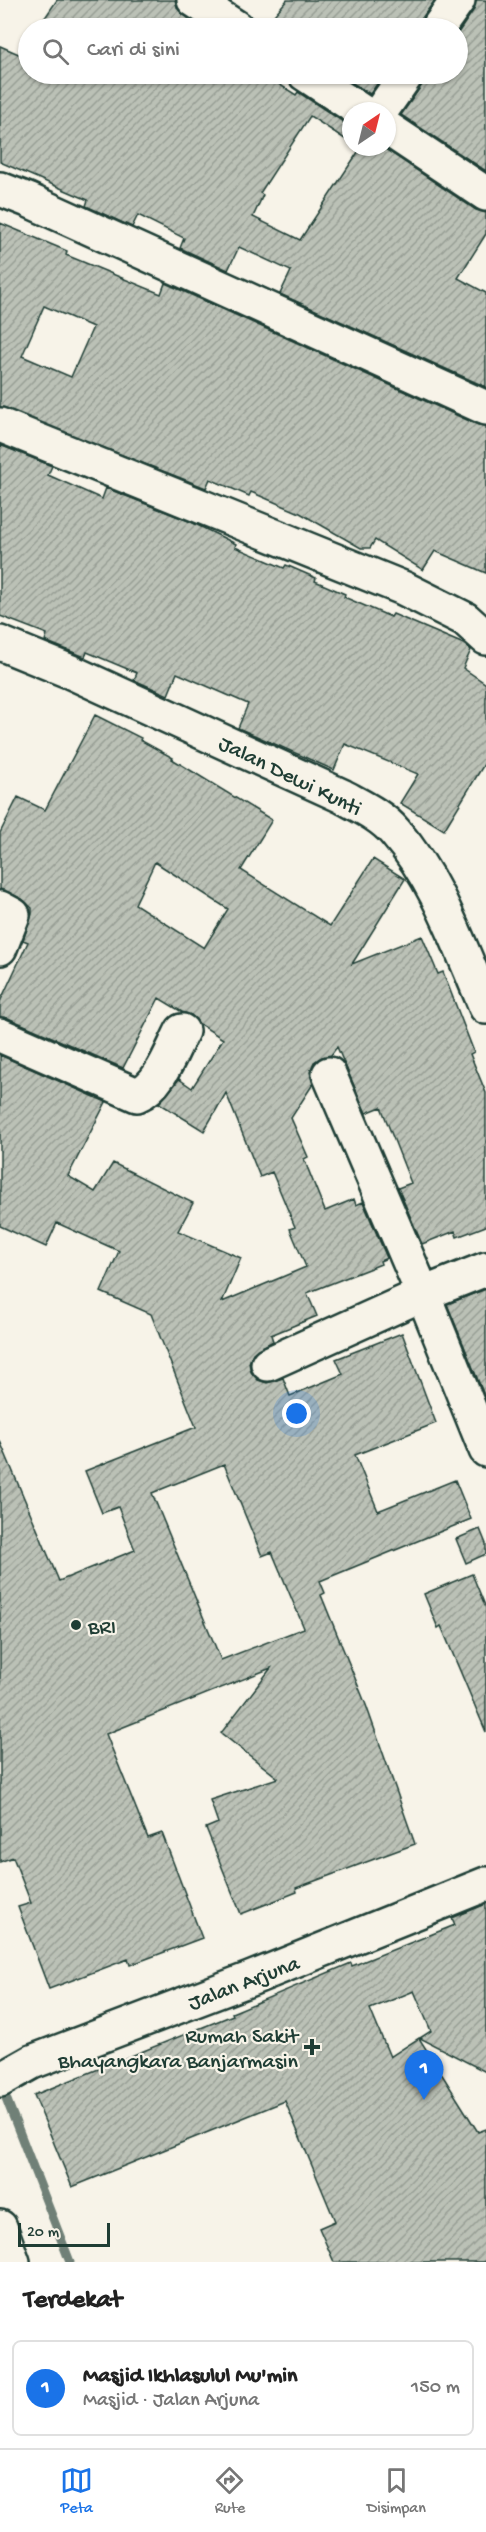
<!DOCTYPE html>
<html lang="id">
<head>
<meta charset="utf-8">
<style>
	body { margin:0; font-family:"Gochi Hand",sans-serif; background:#f2f2f2; color:#222 }
	.compass { position:absolute; left:342px; top:102px; width:54px; height:54px; border-radius:50%; background:#fff; box-shadow:0 2px 4px #0004; rotate:35deg }
	.scale { position:absolute; left:18px; bottom:15px; width:92px; box-sizing:border-box; padding-left:6px; border:3px solid #1f3d34; border-top:0; font-size:16px; line-height:21px; white-space:nowrap; color:#1f3d34; -webkit-text-stroke:4px #f7f3e8; paint-order:stroke }
	.you { position:absolute; left:297px; top:1414px; width:21px; height:21px; margin:-15px; border:4px solid #fff; border-radius:50%; background:#1a73e8; box-shadow:0 0 0 9px #1a73e833 }
	.badge { display:grid; place-items:center; width:39px; height:39px; border-radius:50%; background:#1a73e8; color:#fff; font-size:20px; font-weight:700 }
	.pin { position:absolute; translate:-50% -50px; filter:drop-shadow(0 2px 3px #0008) }
	.pin::after { content:''; position:absolute; top:32px; width:21px; height:18px; background:inherit; clip-path:polygon(0 0,100% 0,50% 100%) }
	.list { margin:0; padding:0; list-style:none }
	h2 { display:flex; justify-content:space-between; align-items:center; height:78px; margin:0; padding:0 24px; font-size:26px }
	h2 small { font-size:20px; font-weight:400; color:#767676 }
	.list li { display:grid; grid-template-columns:39px 1fr auto; gap:18px; align-items:center; box-sizing:border-box; height:96px; margin:0 12px 12px; padding:0 12px; border:2px solid #e0e0e0; border-radius:9px }
	.list b { display:block; font-size:22px; white-space:nowrap }
	.list p { margin:0; font-size:20px; white-space:nowrap; color:#767676 }
	.list em { font-size:20px; font-style:normal; color:#767676 }
	.icon { flex:none; width:33px; height:33px; fill:none; stroke:currentColor; stroke-width:2; stroke-linecap:round; stroke-linejoin:round }
	.map { position:relative; flex:none; width:486px; height:2262px; overflow:hidden }
	.search { position:absolute; background:#fff; box-shadow:0 2px 4px #0004; left:18px; right:18px; top:18px; height:66px; display:flex; align-items:center; gap:15px; box-sizing:border-box; padding:0 21px; border-radius:33px; color:#767676; font-size:22px }
	.sheet { height:186px; background:#fff }
	nav { display:flex; justify-content:space-around; align-items:center; box-sizing:border-box; height:84px; border-top:2px solid #e0e0e0; background:#fff; font-size:16px; color:#767676 }
	nav a { display:grid; justify-items:center; gap:3px }
	nav .on { color:#1a73e8 }
	.map>svg:first-child { display:block }
	.lines { fill:none; stroke-linecap:round; stroke-linejoin:round }
	.stream { stroke:#6f8077; stroke-width:9 }
	.building { fill:url(#building-hatch); stroke:#1f3d34; stroke-width:1.5; fill-rule:evenodd }
	.minor-casing { stroke:#1f3d34; stroke-width:38 }
	.highway-casing { stroke:#1f3d34; stroke-width:38 }
	.minor { stroke:#f7f3e8; stroke-width:33 }
	.highway { stroke:#f7f3e8; stroke-width:33 }
	.poi-dot { fill:#1f3d34; stroke:#f7f3e8; stroke-width:2 }
	.labels { text-anchor:middle; stroke-width:4.5; stroke-linejoin:round; paint-order:stroke }
	.street-label { font-size:22px; fill:#1f3d34; stroke:#f7f3e8 }
	.poi-label { font-size:22px; fill:#1f3d34; stroke:#f7f3e8; text-anchor:start }
</style>
</head>
<body>
<div class="map">
<svg width="486" height="2262" viewBox="0 0 486 2262">
	<defs>
		<pattern id="building-hatch" width="6" height="6" patternUnits="userSpaceOnUse" patternTransform="scale(1.5)"><rect width="6" height="6" fill="#bbc1b6"/><path d="M-1 1l2-2M0 6l6-6M5 7l2-2" fill="none" stroke="#979e95"/></pattern>
	</defs>
	<rect width="100%" height="100%" fill="#f7f3e8"/>
	<filter id="ink" filterUnits="userSpaceOnUse"><feTurbulence type="fractalNoise" baseFrequency=".0167" numOctaves="2"/><feDisplacementMap in="SourceGraphic" scale="12" xChannelSelector="R" yChannelSelector="G"/><feConvolveMatrix kernelMatrix="1 2 1 2 8 2 1 2 1" color-interpolation-filters="sRGB"/></filter>
	<g filter="url(#ink)">
		<g class="lines">
			<polyline class="stream" points="1,2085 70,2262"/>
		</g>
		<g class="building">
			<polygon points="57,0 175,0 178,9 193,22 191,25 196,28 38,28"/>
			<polygon points="287,0 435,0 422,18 420,28 263,28"/>
			<polygon points="476,0 486,0 486,171 401,115 422,85 425,74 458,74 458,33 473,11"/>
			<polygon points="28,43 28,74 263,74 296,95 298,92 351,127 351,143 310,116 260,193 263,195 253,217 300,240 360,149 358,147 382,147 476,210 486,213 486,234 458,278 486,293 486,387 280,294 291,271 239,247 228,270 180,248 184,238 138,215 132,227 86,206 88,200 0,162 0,46 21,55"/>
			<polygon points="338,74 384,74 370,94"/>
			<path d="M 0,223 L 67,251 L 66,255 L 161,294 L 165,283 L 478,425 L 486,426 L 486,573 L 435,551 L 423,570 L 375,540 L 370,548 L 361,548 L 300,513 L 251,492 L 249,496 L 210,479 L 206,488 L 0,407 ZM 44,306 L 93,327 L 71,377 L 22,356 Z"/>
			<polygon points="0,445 52,466 48,475 102,499 106,488 191,522 236,544 235,547 284,568 286,565 316,578 315,581 345,594 344,597 391,617 393,614 466,645 471,650 463,668 486,684 486,761 444,830 400,803 418,774 345,744 334,770 238,728 248,704 177,673 168,695 134,680 137,673 87,652 85,657 45,641 47,634 0,616"/>
			<path d="M 95,715 L 141,738 L 140,740 L 173,758 L 172,759 L 272,820 L 241,870 L 330,926 L 373,859 L 405,879 L 352,964 L 422,936 L 438,974 L 443,972 L 474,1052 L 470,1054 L 486,1093 L 486,1226 L 457,1237 L 455,1231 L 422,1244 L 398,1188 L 411,1183 L 381,1107 L 366,1113 L 337,1047 L 331,1055 L 322,1057 L 314,1062 L 310,1072 L 313,1084 L 291,1118 L 308,1157 L 304,1159 L 325,1211 L 354,1199 L 356,1205 L 363,1202 L 387,1258 L 380,1261 L 381,1264 L 307,1293 L 317,1316 L 271,1335 L 273,1341 L 253,1353 L 249,1363 L 251,1372 L 258,1380 L 267,1383 L 283,1378 L 290,1396 L 343,1374 L 336,1359 L 402,1333 L 436,1423 L 355,1455 L 378,1511 L 455,1480 L 471,1519 L 320,1581 L 325,1593 L 321,1595 L 366,1705 L 415,1844 L 296,1888 L 297,1892 L 241,1914 L 206,1828 L 218,1823 L 210,1800 L 278,1778 L 221,1733 L 271,1668 L 106,1734 L 148,1838 L 162,1833 L 202,1938 L 130,1965 L 128,1959 L 49,1989 L 18,1907 L 31,1903 L 13,1857 L 0,1862 L 0,1441 L 59,1581 L 135,1550 L 118,1507 L 102,1513 L 85,1471 L 196,1427 L 151,1314 L 101,1292 L 119,1251 L 57,1223 L 46,1247 L 0,1226 L 0,1055 L 106,1102 L 68,1176 L 95,1192 L 113,1163 L 193,1203 L 178,1231 L 241,1258 L 222,1302 L 306,1267 L 290,1229 L 295,1227 L 272,1172 L 260,1177 L 226,1093 L 204,1131 L 159,1103 L 179,1079 L 192,1088 L 223,1039 L 198,1023 L 191,1015 L 182,1012 L 159,998 L 123,1068 L 8,1018 L 0,1017 L 0,1002 L 28,942 L 23,940 L 32,914 L 32,908 L 22,899 L 0,889 L 0,833 L 18,797 L 45,810 ZM 155,862 L 228,909 L 204,948 L 135,904 ZM 224,1464 L 262,1556 L 272,1552 L 304,1628 L 221,1660 L 152,1493 Z"/>
			<polygon points="486,1289 486,1400 447,1304"/>
			<polygon points="480,1529 486,1544 486,1554 466,1563 456,1539"/>
			<polygon points="472,1574 486,1608 486,1732 441,1626 438,1628 424,1594"/>
			<polygon points="486,1904 486,2072 420,2038 431,2031 414,1991 370,2009 390,2057 419,2038 478,2132 486,2129 486,2262 334,2262 319,2228 335,2221 285,2101 72,2187 34,2095 233,2015 232,2013 351,1963 352,1966 455,1925 452,1918"/>
		</g>
		<g class="lines">
			<defs>
				<g id="minor">
					<polyline points="194,0 237,28"/>
					<polyline points="438,28 458,0"/>
					<polyline points="305,74 361,111"/>
					<polyline points="381,111 407,74"/>
					<polyline points="387,128 486,194"/>
					<polyline points="0,189 28,200 486,408"/>
					<polyline points="0,425 403,588 465,619 486,638"/>
					<path d="M 0,643 L 71,672 L 342,796 C 360,806 382,816 395,832 C 438,881 460,948 486,1007"/>
					<polyline points="0,908 13,915 0,948"/>
					<path d="M 0,1035 L 137,1095 C 160,1086 171,1052 182,1031"/>
					<polyline points="486,1269 423,1294 486,1450"/>
					<polyline points="268,1364 423,1294 329,1074"/>
					<polyline points="0,2080 32,2062 250,1979 486,1884"/>
				</g>
				<polyline id="highway" points="0,2227 13,2262"/>
			</defs>
			<use href="#minor" class="minor-casing"/>
			<use href="#highway" class="highway-casing"/>
			<use href="#minor" class="minor"/>
			<use href="#highway" class="highway"/>
		</g>
	</g>
	<g class="poi-dot">
		<circle cx="76" cy="1625" r="6"/>
		<path d="M309 2038h6v6h6v6h-6v6h-6v-6h-6v-6h6z"/>
	</g>
	<g class="labels">
		<g class="street-label">
			<text transform="translate(291 774) rotate(26)" y="8">Jalan Dewi Kunti</text>
			<text transform="translate(243 1981) rotate(-21)" y="8">Jalan Arjuna</text>
		</g>
		<g class="poi-label">
			<text x="88" y="1633">BRI</text>
			<text x="298" y="2042" text-anchor="end">Rumah Sakit<tspan x="298" dy="25">Bhayangkara Banjarmasin</tspan></text>
		</g>
	</g>
</svg>
<svg class="compass" viewBox="-18 -18 36 36"><path d="M0-13l5 13h-10z" fill="#e53935"/><path d="M0 13l5-13h-10z" fill="#767676"/></svg>
<div class="scale">20 m</div>
<div class="you"></div>
<div class="pin badge" style="left:424px;top:2100px">1</div>
<div class="search"><svg class="icon" aria-label="search" viewBox="0 0 24 24"><circle cx="10" cy="10" r="6"/><path d="M15 15l6 6"/></svg>Cari di sini</div>
</div>
<section class="sheet">
<h2>Terdekat<small></small></h2>
<ul class="list">
<li><span class="badge">1</span><div><b>Masjid Ikhlasulul Mu'min</b><p>Masjid · Jalan Arjuna</p></div><em>150 m</em></li>
</ul>
</section>
<nav>
<a class="on"><svg class="icon" aria-label="map" viewBox="0 0 24 24"><path d="M3 6l6-2 6 2 6-2v14l-6 2-6-2-6 2zM9 4v14M15 6v14"/></svg>Peta</a>
<a><svg class="icon" aria-label="directions" viewBox="0 0 24 24"><path d="M12 3l9 9-9 9-9-9zM9 14v-3h6M13 9l2 2-2 2"/></svg>Rute</a>
<a><svg class="icon" aria-label="saved" viewBox="0 0 24 24"><path d="M7 4h10v16l-5-4-5 4z"/></svg>Disimpan</a>
</nav>
</body>
</html>
